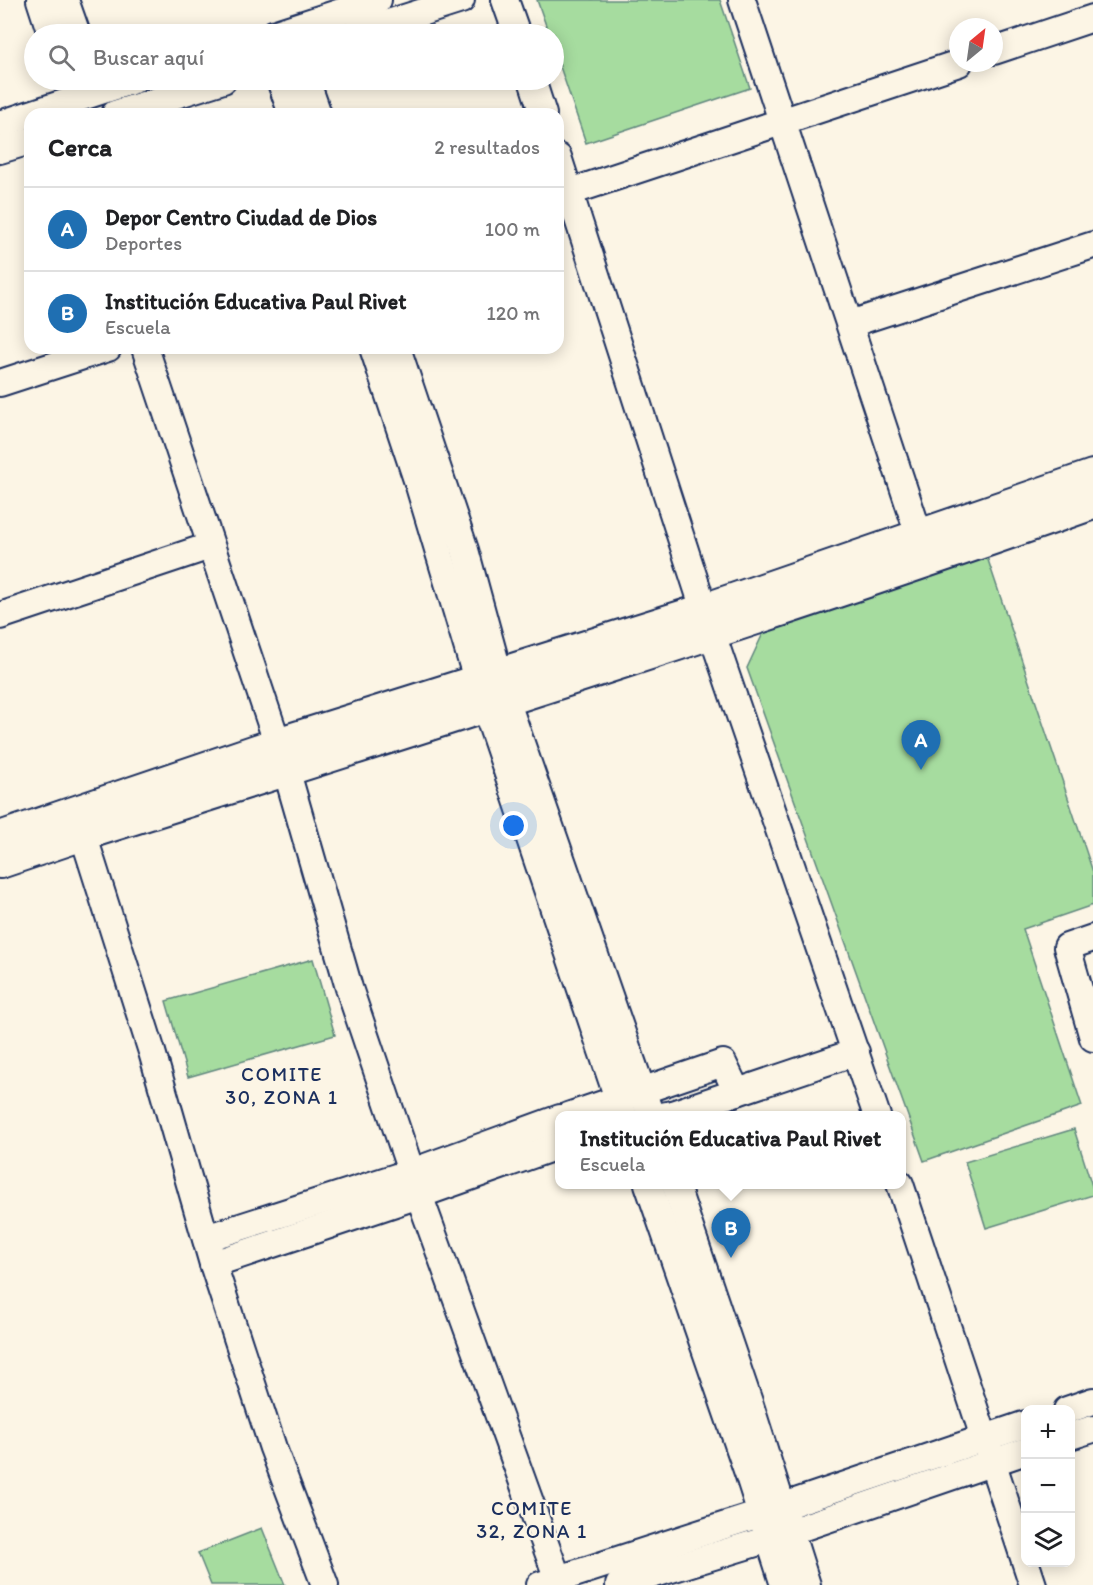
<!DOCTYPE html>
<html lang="es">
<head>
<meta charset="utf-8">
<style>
	body { margin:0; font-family:Itim,sans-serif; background:#f2f2f2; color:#202124 }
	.controls { position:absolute; right:18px; bottom:18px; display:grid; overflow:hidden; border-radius:12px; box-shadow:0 3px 15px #0003 }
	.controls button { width:54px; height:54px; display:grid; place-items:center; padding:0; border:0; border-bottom:2px solid #e0e0e0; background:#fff; color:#202124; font:30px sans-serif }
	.compass { position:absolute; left:949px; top:18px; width:54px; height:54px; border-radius:50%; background:#fff; box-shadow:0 3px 15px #0003; rotate:29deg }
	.you { position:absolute; left:514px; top:826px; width:21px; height:21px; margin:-15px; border:4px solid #fff; border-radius:50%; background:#1a73e8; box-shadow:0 0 0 9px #1a73e833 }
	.badge { display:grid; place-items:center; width:39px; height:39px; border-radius:50%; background:#1f6fb2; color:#fff; font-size:20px; font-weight:700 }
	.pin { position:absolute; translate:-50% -50px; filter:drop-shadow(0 2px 3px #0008) }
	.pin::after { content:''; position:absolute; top:32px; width:21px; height:18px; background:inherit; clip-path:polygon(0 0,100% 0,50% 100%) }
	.popup { position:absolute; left:555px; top:1111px; width:351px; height:78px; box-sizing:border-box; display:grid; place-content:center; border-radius:12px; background:#fff; filter:drop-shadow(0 2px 4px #0005); font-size:20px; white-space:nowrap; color:#757577 }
	.popup b { font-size:22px; color:#202124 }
	.popup::after { content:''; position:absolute; left:50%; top:100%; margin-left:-12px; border:12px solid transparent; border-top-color:#fff }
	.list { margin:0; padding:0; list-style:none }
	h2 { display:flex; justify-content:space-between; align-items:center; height:78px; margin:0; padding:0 24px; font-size:26px }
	h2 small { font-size:20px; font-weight:400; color:#757577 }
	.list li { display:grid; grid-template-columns:39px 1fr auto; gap:18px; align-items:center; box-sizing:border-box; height:84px; padding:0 24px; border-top:2px solid #e0e0e0 }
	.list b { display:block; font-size:22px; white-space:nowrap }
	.list p { margin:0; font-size:20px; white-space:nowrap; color:#757577 }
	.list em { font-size:20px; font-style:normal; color:#757577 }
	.icon { flex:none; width:33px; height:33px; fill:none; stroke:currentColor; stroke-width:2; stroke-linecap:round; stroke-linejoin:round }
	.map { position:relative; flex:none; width:1093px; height:1585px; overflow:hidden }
	.search { position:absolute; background:#fff; box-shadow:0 3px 15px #0003; left:24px; top:24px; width:540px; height:66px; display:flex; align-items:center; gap:15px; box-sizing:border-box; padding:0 21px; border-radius:33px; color:#757577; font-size:22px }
	.panel { position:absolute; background:#fff; box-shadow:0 3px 15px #0003; left:24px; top:108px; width:540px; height:246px; border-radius:18px }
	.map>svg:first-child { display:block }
	.green { fill:#a6dc9f; stroke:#60867e; stroke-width:1.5 }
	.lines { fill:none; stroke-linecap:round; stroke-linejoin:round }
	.minor-casing { stroke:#1b2f5e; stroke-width:30 }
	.tertiary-casing { stroke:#1b2f5e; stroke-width:36 }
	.minor { stroke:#fcf5e5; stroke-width:26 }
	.tertiary { stroke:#fcf5e5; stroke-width:32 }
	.labels { text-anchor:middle; stroke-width:4.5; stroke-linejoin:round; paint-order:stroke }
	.neighbourhood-label { font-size:20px; letter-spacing:1.5px; fill:#1b2f5e; stroke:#fcf5e5 }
</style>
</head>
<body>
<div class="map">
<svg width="1093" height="1585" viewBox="0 0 1093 1585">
	<rect width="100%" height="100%" fill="#fcf5e5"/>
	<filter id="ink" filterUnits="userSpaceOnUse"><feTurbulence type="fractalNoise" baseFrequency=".0167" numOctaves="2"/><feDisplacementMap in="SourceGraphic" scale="12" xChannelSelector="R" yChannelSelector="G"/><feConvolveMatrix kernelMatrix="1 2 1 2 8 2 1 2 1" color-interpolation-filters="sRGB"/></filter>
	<g filter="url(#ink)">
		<g class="green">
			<polygon points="537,0 720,0 750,88 586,143 554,49 554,34 549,34"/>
			<polygon points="987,557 1093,872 1093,905 1023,929 1082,1106 924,1161 747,668 766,627"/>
			<polygon points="313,959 335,1035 188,1077 166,1001"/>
			<polygon points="1074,1129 1093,1189 1093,1195 986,1228 965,1162"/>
			<polygon points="262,1528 285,1585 211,1585 198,1553"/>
		</g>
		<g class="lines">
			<defs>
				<g id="minor">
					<polyline points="40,0 51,34"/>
					<polyline points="65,0 77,34"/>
					<polyline points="505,0 517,34"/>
					<polyline points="742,0 925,553"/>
					<polyline points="273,34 378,0"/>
					<polyline points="354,34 461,0"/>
					<polyline points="994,51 1093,18"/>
					<polyline points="280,80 292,114"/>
					<polyline points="306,80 318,114"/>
					<polyline points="532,80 543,114"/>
					<polyline points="115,114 223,80"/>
					<polyline points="0,124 134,80"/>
					<polyline points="0,150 30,141"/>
					<polyline points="558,157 712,634 877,1116"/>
					<polyline points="570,192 959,63"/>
					<polyline points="850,324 1093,245"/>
					<polyline points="145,348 286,769 349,988 419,1195 560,1585"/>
					<polyline points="373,348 419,486 485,706 624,1116"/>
					<polyline points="397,348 465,550 506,700 651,1116"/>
					<polyline points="0,383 108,348"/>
					<polyline points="0,616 210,546"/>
					<polyline points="83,834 152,1052 213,1264 273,1448 325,1585"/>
					<polyline points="1093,938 1067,947 1093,1038"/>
					<polyline points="568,1116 723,1063 737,1092"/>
					<polyline points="661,1116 672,1114 856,1052"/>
					<polyline points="648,1184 748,1473 784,1585"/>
					<polyline points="675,1184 750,1405 807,1585"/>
					<polyline points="900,1184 1033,1585"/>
					<polyline points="206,1238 412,1172 560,1118"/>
					<polyline points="213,1264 419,1195 560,1145"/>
					<polyline points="1067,1410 1093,1401"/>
					<polyline points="1070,1436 1093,1429"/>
					<polyline points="540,1585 760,1514 1026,1424"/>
					<polyline points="619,1585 769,1539 1026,1451"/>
				</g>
				<g id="tertiary">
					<polyline points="0,838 274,745 704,610 1093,476"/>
					<path d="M 0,862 L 83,834 C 421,727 759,621 1093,503"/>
				</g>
			</defs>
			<use href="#minor" class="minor-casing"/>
			<use href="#tertiary" class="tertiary-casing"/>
			<use href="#minor" class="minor"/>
			<use href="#tertiary" class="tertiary"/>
		</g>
	</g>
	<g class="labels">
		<g class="neighbourhood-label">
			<text x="282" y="1081">COMITE<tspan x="282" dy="23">30, ZONA 1</tspan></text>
			<text x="532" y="1515">COMITE<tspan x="532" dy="23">32, ZONA 1</tspan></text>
		</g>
	</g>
</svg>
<div class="controls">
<button>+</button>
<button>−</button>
<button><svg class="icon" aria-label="layers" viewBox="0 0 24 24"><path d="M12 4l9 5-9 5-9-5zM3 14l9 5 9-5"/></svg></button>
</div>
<svg class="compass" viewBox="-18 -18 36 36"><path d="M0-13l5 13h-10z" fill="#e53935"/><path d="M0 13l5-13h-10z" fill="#757577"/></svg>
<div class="you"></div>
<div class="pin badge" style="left:921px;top:770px">A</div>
<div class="pin badge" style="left:731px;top:1258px">B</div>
<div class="popup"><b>Institución Educativa Paul Rivet</b>Escuela</div>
<div class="search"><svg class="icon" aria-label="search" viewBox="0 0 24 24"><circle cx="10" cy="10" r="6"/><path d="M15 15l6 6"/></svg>Buscar aquí</div>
<section class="panel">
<h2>Cerca<small>2 resultados</small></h2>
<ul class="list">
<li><span class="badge">A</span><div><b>Depor Centro Ciudad de Dios</b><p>Deportes</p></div><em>100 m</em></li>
<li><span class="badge">B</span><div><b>Institución Educativa Paul Rivet</b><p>Escuela</p></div><em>120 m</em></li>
</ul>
</section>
</div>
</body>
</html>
